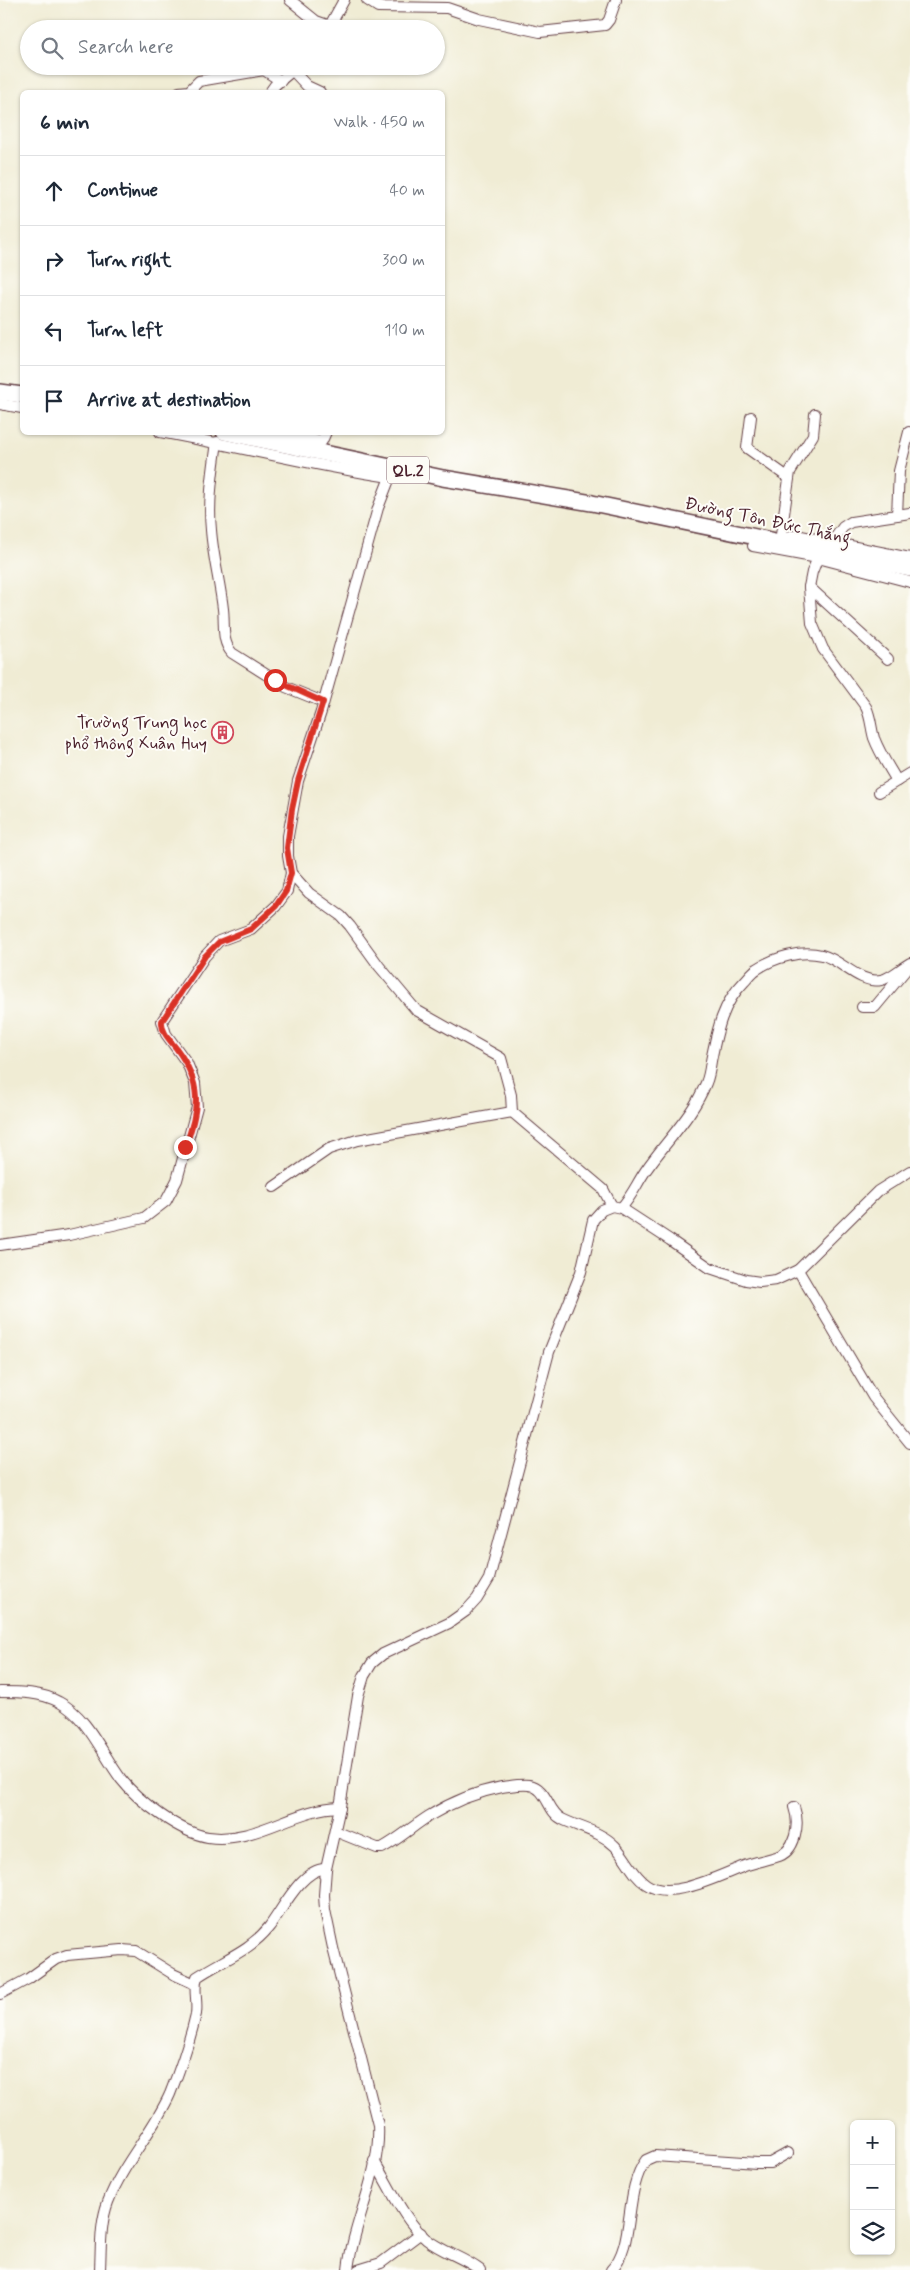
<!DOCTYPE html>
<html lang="en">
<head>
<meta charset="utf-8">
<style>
	body { margin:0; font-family:Mynerve,sans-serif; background:#f2f2f3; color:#1f2937 }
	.controls { position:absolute; right:15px; bottom:15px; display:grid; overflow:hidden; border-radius:8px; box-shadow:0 1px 4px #0004 }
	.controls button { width:45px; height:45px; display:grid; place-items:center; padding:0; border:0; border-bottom:1px solid #e0e1e3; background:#fff; color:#1f2937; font:25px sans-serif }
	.stop { position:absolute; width:15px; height:15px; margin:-11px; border:4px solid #d93025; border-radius:50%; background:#fff }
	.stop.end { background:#d93025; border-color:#fff; box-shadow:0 1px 5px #0008 }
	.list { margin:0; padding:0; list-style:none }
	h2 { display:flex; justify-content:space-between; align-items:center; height:65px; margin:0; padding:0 20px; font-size:21px }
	h2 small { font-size:16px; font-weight:400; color:#747a83 }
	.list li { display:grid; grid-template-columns:32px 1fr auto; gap:15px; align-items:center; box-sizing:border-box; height:70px; padding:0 20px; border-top:1px solid #e0e1e3 }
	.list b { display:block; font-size:19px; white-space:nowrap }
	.list em { font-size:16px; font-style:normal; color:#747a83 }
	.icon { flex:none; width:28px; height:28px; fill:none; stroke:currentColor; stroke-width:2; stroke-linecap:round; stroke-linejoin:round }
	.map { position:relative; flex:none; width:910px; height:2270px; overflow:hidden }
	.search { position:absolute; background:#fff; box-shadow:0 1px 4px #0004; left:20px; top:20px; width:425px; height:55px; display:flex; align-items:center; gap:12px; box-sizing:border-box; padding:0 18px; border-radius:28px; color:#747a83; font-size:19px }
	.panel { position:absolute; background:#fff; box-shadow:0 1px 4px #0004; left:20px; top:90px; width:425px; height:345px; border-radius:8px }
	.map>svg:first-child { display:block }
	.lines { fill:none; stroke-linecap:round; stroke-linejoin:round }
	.minor-casing { stroke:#633e44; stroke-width:12 }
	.highway-casing { stroke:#633e44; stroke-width:18 }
	.minor { stroke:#fff; stroke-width:10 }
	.highway { stroke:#fff; stroke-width:15 }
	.route { stroke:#d93025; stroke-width:6 }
	.labels { text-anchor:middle; stroke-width:4; stroke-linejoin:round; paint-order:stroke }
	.shield { fill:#fdfcf7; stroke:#806168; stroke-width:1 }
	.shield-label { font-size:16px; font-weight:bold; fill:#4a1f2b }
	.street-label { font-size:18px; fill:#4a1f2b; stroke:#fdfcf7 }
	.poi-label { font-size:18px; fill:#4a1f2b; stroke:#fdfcf7; text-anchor:end }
</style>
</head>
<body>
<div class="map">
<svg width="910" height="2270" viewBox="0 0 910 2270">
	<rect width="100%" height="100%" fill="#fdfcf7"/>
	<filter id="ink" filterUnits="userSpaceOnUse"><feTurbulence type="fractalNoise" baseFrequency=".02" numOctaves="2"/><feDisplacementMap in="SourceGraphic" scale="10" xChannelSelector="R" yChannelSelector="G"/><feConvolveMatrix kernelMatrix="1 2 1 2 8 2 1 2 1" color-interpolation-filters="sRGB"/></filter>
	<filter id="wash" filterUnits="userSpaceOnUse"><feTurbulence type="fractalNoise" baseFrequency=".0096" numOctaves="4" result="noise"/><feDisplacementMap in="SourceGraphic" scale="20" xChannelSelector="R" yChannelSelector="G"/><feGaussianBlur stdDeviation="1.12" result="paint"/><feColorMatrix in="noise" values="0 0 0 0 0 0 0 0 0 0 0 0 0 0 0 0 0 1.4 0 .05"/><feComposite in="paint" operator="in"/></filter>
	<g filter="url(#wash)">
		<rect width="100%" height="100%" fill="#f0ecd4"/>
	</g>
	<g filter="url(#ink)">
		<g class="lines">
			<defs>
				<g id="minor">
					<polyline points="290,0 316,21 330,26"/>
					<polyline points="367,0 378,7 447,8 479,19 540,32 605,25 609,20 616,0"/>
					<polyline points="328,29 344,0"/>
					<polyline points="293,71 307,86 320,92"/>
					<polyline points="179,92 189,91 199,81 264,70 281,81"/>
					<polyline points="270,92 275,85 298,66"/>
					<polyline points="0,404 22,408"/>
					<polyline points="751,417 747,448 789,478"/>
					<path d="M 160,432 C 237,446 313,466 390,477"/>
					<polyline points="274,432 319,441 322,441 326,432"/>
					<path d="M 217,442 C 213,471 208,501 211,530 C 213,557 220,583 223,609 C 225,625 221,641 232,653 L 286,687 L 323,702"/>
					<polyline points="394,467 378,508 321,712 298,781 288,836 288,856 291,873 309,893 341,916 350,926 379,966 416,1010 501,1058 511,1095 512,1112 603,1189 612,1206"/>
					<polyline points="897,515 899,471 909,432"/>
					<polyline points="780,542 790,472 813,435 815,414"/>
					<polyline points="832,542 843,527 851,522 910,513"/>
					<polyline points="784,543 790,536 801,536 910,558"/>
					<polyline points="753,546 818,558 910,582"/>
					<path d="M 821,550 L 812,572 L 809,587 L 812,623 L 823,649 L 866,707 C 871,717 871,728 874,738 C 880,754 889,767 897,781"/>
					<polyline points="809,587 888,659"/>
					<polyline points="879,792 910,773"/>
					<polyline points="862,1007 875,1007 909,966"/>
					<polyline points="274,1187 329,1149 357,1140 512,1112"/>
					<path d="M 621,1208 C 632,1196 637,1183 646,1170 C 666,1141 693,1116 706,1083 C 709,1076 710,1068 711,1061 C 717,1031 722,1004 744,982 C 748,978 752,972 757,969 C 775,957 801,950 822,955 C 842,960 859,984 881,980 C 891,978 901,968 910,963"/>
					<polyline points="0,1245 69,1235 144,1218 166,1201 177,1180 197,1107 195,1083 187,1063 166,1034 162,1021 205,956 219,941 251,929 276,906 287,891 291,873"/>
					<polyline points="798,1270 873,1397 910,1443"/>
					<path d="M 0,1692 C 20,1692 41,1692 59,1702 C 88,1717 102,1754 121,1779 C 138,1801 181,1833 208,1837 C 255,1844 294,1808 340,1807"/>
					<path d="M 335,1831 L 377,1848 L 382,1848 C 399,1839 413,1826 429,1816 C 452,1802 476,1792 502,1787 C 511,1786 520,1784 529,1785 C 548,1788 547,1812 562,1819 C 580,1828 600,1831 615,1846 C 626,1857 633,1876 646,1884 C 671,1902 722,1874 747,1865 C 756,1862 766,1860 776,1857 C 796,1852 800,1824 794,1807"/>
					<polyline points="0,1994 28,1979 56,1959 67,1955 122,1950 136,1951 173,1974 195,1984"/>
					<path d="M 374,2161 C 390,2187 403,2219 426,2239 C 442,2252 463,2257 480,2270"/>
					<path d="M 100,2270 C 101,2248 100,2223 108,2202 C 123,2163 153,2132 170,2094 C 180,2069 190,2040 196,2014 C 198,2001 193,1989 197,1977 C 222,1960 250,1951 269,1927 C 282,1910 303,1867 326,1869"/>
					<path d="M 348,2270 C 353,2221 381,2174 378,2125 L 333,1948 L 325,1910 L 324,1895 L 326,1869 L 340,1807 L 358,1696 L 364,1676 L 372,1663 L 383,1654 L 449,1623 L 466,1611 L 477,1599 L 489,1579 L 549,1352 L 581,1272 L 593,1220 L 602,1210 L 612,1206 L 621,1208 L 670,1240 L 710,1268 L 746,1280 L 760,1282 L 776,1280 L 798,1270 L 878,1191 L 910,1171"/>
					<polyline points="358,2270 381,2263 421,2233"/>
					<path d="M 611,2270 C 636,2245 623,2191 646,2160 L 655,2156 L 757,2163 L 770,2163 L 788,2153"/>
				</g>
				<g id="highway">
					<polyline points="0,392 22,395"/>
					<polyline points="224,432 443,478 592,503 910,569"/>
				</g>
			</defs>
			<use href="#minor" class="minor-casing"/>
			<use href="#highway" class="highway-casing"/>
			<use href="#minor" class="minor"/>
			<use href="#highway" class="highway"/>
		</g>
	</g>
	<g class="lines" filter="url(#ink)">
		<path class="route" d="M 185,1147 C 200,1108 202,1083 176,1048 C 170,1040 161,1032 162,1021 L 205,956 L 219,942 L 251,929 L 276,906 L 286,891 L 291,873 L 287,848 L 292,809 L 298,781 L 323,702 L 275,680"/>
	</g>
	<defs>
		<symbol id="building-ring" viewBox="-11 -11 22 22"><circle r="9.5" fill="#fdfcf7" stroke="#d1495b" stroke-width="1.5"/><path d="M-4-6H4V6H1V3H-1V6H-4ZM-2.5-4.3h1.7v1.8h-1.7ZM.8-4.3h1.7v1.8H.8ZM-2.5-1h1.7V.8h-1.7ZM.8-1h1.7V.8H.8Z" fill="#d1495b"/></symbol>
	</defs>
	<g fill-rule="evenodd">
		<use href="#building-ring" x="210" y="720" width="25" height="25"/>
	</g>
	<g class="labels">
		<rect class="shield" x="387" y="456.5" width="42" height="27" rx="4"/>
		<g class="shield-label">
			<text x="408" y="476">QL.2</text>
		</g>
		<g class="street-label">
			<text transform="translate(768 520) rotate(12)" y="6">Đường Tôn Đức Thắng</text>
		</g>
		<g class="poi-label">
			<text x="207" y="728">Trường Trung học<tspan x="207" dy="21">phổ thông Xuân Huy</tspan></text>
		</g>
	</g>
</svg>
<div class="controls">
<button>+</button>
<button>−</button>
<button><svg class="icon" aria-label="layers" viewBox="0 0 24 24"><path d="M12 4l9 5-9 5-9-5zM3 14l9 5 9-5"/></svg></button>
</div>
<div class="stop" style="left:275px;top:680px"></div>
<div class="stop end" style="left:185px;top:1147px"></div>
<div class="search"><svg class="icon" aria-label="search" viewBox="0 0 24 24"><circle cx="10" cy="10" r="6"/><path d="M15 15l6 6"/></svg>Search here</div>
<section class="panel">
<h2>6 min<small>Walk · 450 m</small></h2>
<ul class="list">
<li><svg class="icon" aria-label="ahead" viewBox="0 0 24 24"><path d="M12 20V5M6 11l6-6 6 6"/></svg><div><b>Continue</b></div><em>40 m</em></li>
<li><svg class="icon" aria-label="right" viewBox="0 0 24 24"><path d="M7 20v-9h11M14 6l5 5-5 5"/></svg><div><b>Turn right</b></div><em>300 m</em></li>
<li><svg class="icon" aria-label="left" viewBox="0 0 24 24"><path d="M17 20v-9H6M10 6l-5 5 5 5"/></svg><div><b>Turn left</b></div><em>110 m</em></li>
<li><svg class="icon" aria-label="arrive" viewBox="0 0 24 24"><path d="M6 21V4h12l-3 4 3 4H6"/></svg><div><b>Arrive at destination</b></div></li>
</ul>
</section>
</div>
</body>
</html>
